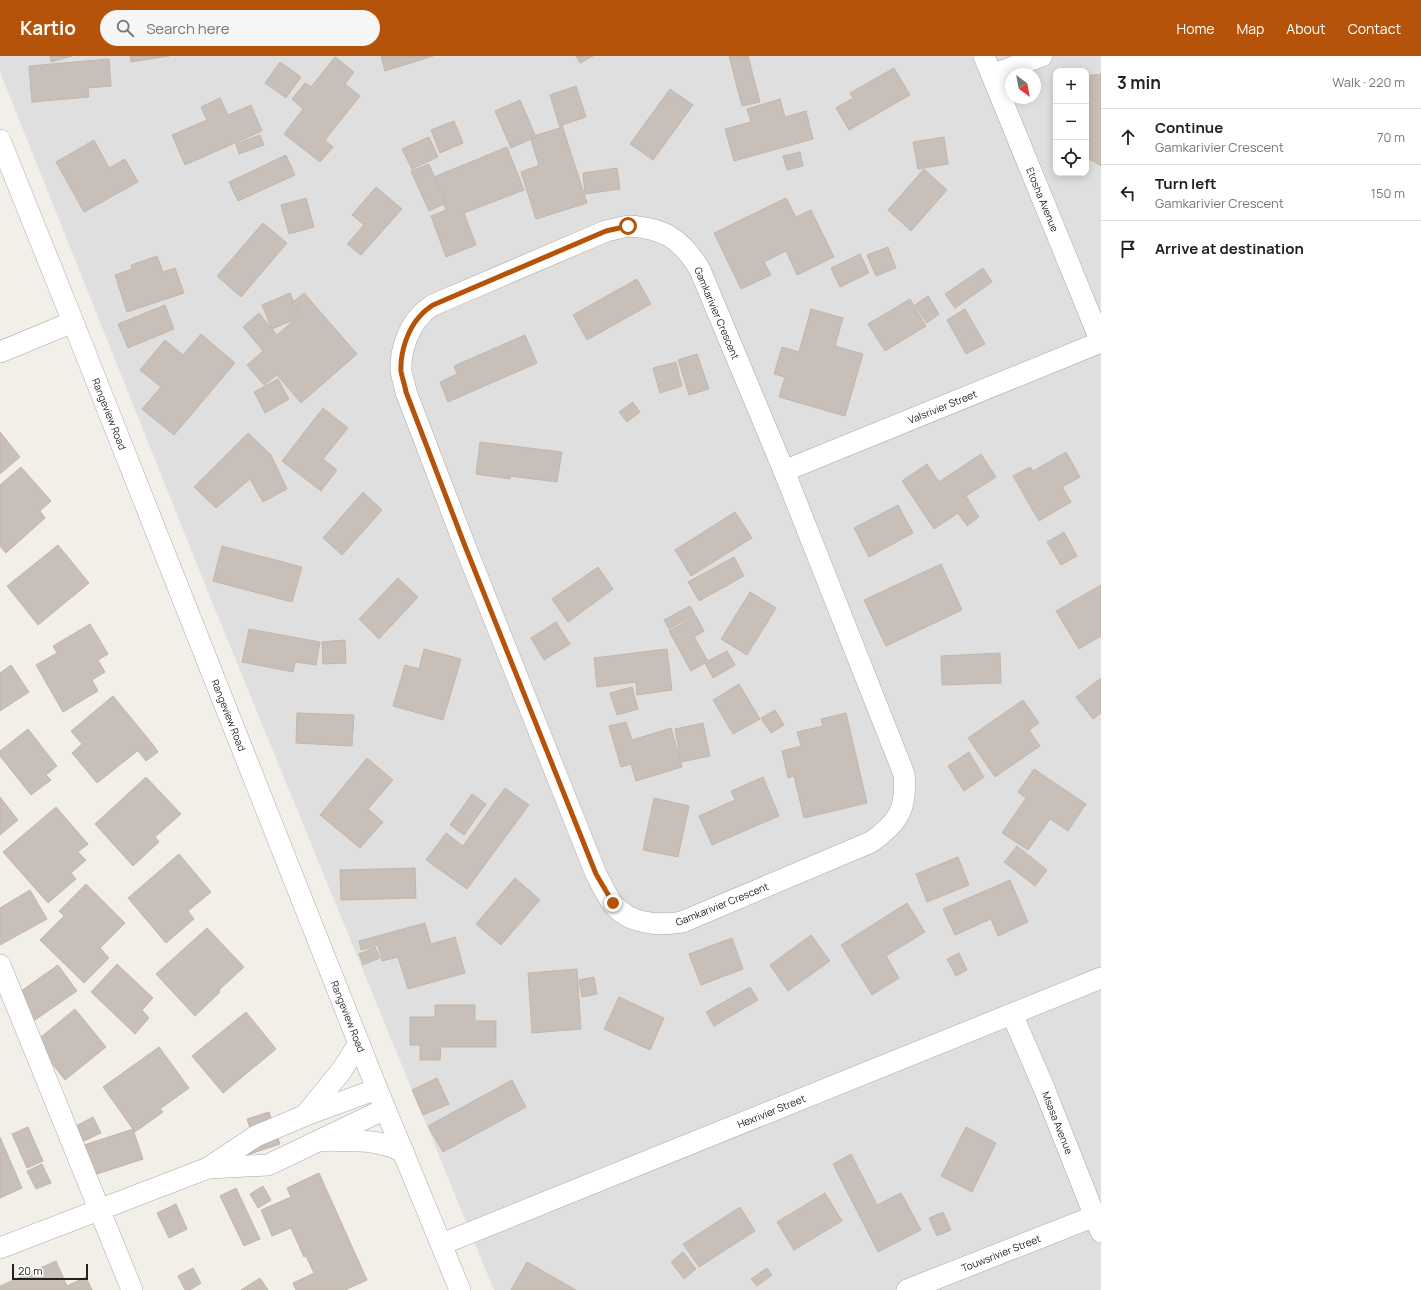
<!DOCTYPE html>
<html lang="en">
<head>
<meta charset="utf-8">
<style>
	body { margin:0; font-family:Manrope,sans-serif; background:#f6f6f6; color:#222 }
	.controls { position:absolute; right:12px; top:12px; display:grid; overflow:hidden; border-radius:8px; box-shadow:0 2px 10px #0003 }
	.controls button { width:36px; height:36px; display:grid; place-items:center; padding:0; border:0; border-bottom:1px solid #e0e0e0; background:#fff; color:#222; font:20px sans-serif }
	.compass { position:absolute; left:1005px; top:12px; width:36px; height:36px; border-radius:50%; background:#fff; box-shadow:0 2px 10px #0003; rotate:148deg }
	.scale { position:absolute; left:12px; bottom:10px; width:76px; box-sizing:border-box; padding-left:4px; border:2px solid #222; border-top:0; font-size:11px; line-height:14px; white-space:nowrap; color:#222; -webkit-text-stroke:3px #fff; paint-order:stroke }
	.stop { position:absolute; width:12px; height:12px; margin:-9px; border:3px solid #b45309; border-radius:50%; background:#fff }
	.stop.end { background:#b45309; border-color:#fff; box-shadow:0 1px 4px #0008 }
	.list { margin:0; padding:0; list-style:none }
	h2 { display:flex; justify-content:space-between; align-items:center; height:52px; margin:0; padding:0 16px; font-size:17px }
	h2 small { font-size:13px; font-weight:400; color:#767676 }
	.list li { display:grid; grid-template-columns:26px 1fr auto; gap:12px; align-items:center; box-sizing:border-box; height:56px; padding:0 16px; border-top:1px solid #e0e0e0 }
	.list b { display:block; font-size:15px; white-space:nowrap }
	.list p { margin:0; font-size:13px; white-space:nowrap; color:#767676 }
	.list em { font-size:13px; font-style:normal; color:#767676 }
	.icon { flex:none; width:22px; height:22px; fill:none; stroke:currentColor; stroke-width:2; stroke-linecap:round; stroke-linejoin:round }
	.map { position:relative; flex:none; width:1101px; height:1234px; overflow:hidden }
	header { display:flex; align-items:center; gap:24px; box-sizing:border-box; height:56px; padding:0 20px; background:#b45309; color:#fff }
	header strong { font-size:19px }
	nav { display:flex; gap:22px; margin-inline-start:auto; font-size:14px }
	.search { width:280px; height:36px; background:#f6f6f6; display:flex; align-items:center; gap:10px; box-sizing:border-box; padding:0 14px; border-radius:22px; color:#767676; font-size:15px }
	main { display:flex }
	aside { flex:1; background:#fff }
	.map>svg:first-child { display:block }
	.residential { fill:#e0dfdf; fill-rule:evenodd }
	.building { fill:#c7bfb8; stroke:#c4b6ab }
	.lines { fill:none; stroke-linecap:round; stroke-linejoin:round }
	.street-casing { stroke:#a9a9a9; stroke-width:22 }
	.street { stroke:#fff; stroke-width:21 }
	.route { stroke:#b45309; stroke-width:5 }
	.labels { text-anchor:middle; stroke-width:3; stroke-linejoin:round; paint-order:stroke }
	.street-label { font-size:10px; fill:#222; stroke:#fff }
</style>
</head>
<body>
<header>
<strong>Kartio</strong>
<div class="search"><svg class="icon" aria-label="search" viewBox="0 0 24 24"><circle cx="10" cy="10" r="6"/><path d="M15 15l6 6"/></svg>Search here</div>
<nav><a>Home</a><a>Map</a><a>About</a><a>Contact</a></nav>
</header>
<main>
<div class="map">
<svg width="1101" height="1234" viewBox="0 0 1101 1234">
	<rect width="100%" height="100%" fill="#f2efe9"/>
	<path class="residential" d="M 0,0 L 1101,0 L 1101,1234 L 494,1234 L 212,546 L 0,16 ZM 1056,15 L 1086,15 L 1086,117 L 1056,117 ZM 1011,18 L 1035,18 L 1035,42 L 1011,42 Z"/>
	<g class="building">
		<polygon points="50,0 72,0 51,6"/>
		<polygon points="130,0 169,0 131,6"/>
		<polygon points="381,0 433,0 385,15"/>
		<polygon points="576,0 593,0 580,7"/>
		<polygon points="729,0 748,0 760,46 742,50"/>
		<polygon points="335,1 354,16 345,28 360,40 325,84 333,91 320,106 284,78 303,53 292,43 305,27 311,31"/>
		<polygon points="109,3 111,30 88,32 89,41 32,46 29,10"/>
		<polygon points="280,6 301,21 286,42 265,27"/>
		<polygon points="894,12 910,39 849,74 836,52 853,42 850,37"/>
		<polygon points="1101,18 1101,110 1086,101 1086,20"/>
		<polygon points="576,30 586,61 562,69 587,147 536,163 521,116 539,109 530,81 560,72 550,39"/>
		<polygon points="670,33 693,49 653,104 630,88"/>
		<polygon points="220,42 228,59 251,49 262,75 185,109 172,79 207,64 201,51"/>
		<polygon points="780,43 785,61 806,55 813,83 734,105 725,73 751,66 747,53"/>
		<polygon points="520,44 536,81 511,92 495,55"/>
		<polygon points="454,65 463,87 440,97 431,74"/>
		<polygon points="260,79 264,89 239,98 236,88"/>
		<polygon points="429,81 438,101 412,113 402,93"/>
		<polygon points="944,81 948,108 918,113 913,86"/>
		<polygon points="94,84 109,112 125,103 138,126 84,156 56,106"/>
		<polygon points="507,91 524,134 464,157 476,189 446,201 431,160 446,154 434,121"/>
		<polygon points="800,96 803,110 787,114 783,100"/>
		<polygon points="286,99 295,119 238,145 229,126"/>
		<polygon points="429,108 446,147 429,155 411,115"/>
		<polygon points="617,112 620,133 585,138 583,117"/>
		<polygon points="924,113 947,134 911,175 888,154"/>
		<polygon points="376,131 402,153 361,199 347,188 364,169 352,159"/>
		<polygon points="306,142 314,171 289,178 281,149"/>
		<polygon points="786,142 796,161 811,154 834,201 797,219 786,195 764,206 771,219 741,233 714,177"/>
		<polygon points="263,167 287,187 241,241 217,220"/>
		<polygon points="888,191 896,212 876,220 867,199"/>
		<polygon points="860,198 869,217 840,231 831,212"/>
		<polygon points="157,200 163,216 175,212 184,237 127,256 115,219 132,213 131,209"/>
		<polygon points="983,212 992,226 955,252 945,238"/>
		<polygon points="637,223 651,248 587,284 573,259"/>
		<polygon points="290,237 300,261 272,273 262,249"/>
		<polygon points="304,237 357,298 301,347 277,319 264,329 247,309 263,295 243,271 259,257 277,279 301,258 292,247"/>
		<polygon points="928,240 939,258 927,267 915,249"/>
		<polygon points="910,243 926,270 885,295 868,268"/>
		<polygon points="165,249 174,273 128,292 118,268"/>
		<polygon points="811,253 843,262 835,290 863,298 845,360 779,341 785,321 774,318 782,291 799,296"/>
		<polygon points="965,253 985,288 966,298 947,264"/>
		<polygon points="201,278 235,307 174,379 142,353 161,331 140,314 165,284 183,299"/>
		<polygon points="525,279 537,307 448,346 440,326 457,318 454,310"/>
		<polygon points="697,298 709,333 689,339 678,304"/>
		<polygon points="676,306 682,330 660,337 653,312"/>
		<polygon points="278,323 289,343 265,357 254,336"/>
		<polygon points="633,346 640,356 627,366 619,356"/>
		<polygon points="323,352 348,372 323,403 337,414 321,435 282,405"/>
		<polygon points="0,376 20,401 0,418"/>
		<polygon points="248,377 271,399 287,433 263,446 250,423 216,452 194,431"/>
		<polygon points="480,386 562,396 557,426 510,420 510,423 476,418"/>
		<polygon points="1066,396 1080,421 1062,431 1071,446 1039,465 1013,420 1030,411 1033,415"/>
		<polygon points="981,398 996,421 966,440 979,461 967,470 958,457 934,473 902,425 927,408 939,426"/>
		<polygon points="21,411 51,445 40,455 45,462 6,497 0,490 0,429"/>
		<polygon points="363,436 382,454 342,499 323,482"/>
		<polygon points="898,449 913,477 869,501 854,472"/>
		<polygon points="735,456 752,482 691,520 675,494"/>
		<polygon points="1064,476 1077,500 1061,509 1047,486"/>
		<polygon points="58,489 89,527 38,569 7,530"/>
		<polygon points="222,490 302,511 292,546 213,525"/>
		<polygon points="734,501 744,520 699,545 688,526"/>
		<polygon points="941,508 962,554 886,590 864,544"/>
		<polygon points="598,511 613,533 568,566 552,543"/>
		<polygon points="398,522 418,541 379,583 359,563"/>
		<polygon points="1101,529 1101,580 1079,593 1056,555"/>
		<polygon points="750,536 776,552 747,599 721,583"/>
		<polygon points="690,550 695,559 669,573 664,564"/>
		<polygon points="696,560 704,575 694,581 708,605 727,595 735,609 713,622 705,607 691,615 669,575"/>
		<polygon points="556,566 570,588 544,604 531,582"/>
		<polygon points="90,568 108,598 98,604 105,616 92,624 98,635 63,656 36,609 57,597 53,590"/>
		<polygon points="249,573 320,586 316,609 295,606 293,616 242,606"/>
		<polygon points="345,584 346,607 323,608 322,586"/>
		<polygon points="424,593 461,603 443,664 393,650 405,609 419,613"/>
		<polygon points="667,593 672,634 637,639 636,626 597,631 594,602"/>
		<polygon points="1000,597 1001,627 942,629 941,600"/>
		<polygon points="11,609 29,636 0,655 0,617"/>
		<polygon points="1101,622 1101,657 1093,663 1076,641"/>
		<polygon points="739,628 760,663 733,678 713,644"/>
		<polygon points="632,631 638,653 617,659 610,637"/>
		<polygon points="113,640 150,685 97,727 72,697 82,688 71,675"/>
		<polygon points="1023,644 1039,667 1029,674 1040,690 995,721 968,682"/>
		<polygon points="775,654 784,669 771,677 761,662"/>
		<polygon points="297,657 354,659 352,690 296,687"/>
		<polygon points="846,657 867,747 804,762 794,720 788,722 782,695 801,690 797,676 823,670 821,663"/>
		<polygon points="626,666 632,684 671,672 682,711 636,725 631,708 621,711 609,670"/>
		<polygon points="703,667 710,700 681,706 675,673"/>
		<polygon points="28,673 57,710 46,719 51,724 31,739 0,700 0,695"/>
		<polygon points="151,686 158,696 146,705 138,695"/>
		<polygon points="969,696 984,721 964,735 948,710"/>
		<polygon points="367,702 393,724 368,753 383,766 360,792 320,759"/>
		<polygon points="1034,713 1086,748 1068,775 1050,763 1028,794 1002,777 1026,742 1018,736"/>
		<polygon points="146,721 181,758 155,781 159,786 133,810 95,768"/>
		<polygon points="763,721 779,760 712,789 699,760 735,744 731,735"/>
		<polygon points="505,732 529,749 467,833 426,804 446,777 463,790"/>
		<polygon points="472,738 486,748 464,779 450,769"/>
		<polygon points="0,741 18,764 0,779"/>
		<polygon points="654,742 689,750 678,801 643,794"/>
		<polygon points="56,751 88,788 78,796 86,804 71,817 76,823 48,847 3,796"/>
		<polygon points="1017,790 1047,814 1035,830 1004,806"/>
		<polygon points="179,798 211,836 188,855 194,863 166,887 128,842"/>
		<polygon points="958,801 969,829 927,846 916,818"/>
		<polygon points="415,812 416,842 341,844 340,814"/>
		<polygon points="515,822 540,844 501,889 476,868"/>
		<polygon points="1010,824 1028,866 998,880 991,863 955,879 943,853"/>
		<polygon points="86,828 125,867 100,892 109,902 84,927 40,884 64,860 59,855"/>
		<polygon points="30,834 47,863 0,889 0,852"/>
		<polygon points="907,847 925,876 886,900 899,922 872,939 841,889"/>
		<polygon points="425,867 431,888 455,881 465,917 408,933 398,901 382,905 378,889 361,894 359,885"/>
		<polygon points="207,872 244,911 219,934 220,936 195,960 156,918"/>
		<polygon points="811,879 830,905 788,935 770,909"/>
		<polygon points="732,882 743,913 701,929 689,898"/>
		<polygon points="375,891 380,902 363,909 359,898"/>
		<polygon points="959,897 967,914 956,920 947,903"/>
		<polygon points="117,908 153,942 142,954 149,962 135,978 91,936"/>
		<polygon points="58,909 77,935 32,966 14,940"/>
		<polygon points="577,913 581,973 532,977 528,917"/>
		<polygon points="594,921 597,938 582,941 579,924"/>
		<polygon points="750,931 758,944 714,970 706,956"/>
		<polygon points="619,941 664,962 650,994 604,973"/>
		<polygon points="435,949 475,949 475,965 496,965 496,991 441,991 440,1004 420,1004 420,989 410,989 410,961 435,961"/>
		<polygon points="75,953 106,991 65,1024 35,986"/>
		<polygon points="246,956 276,993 223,1037 192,1000"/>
		<polygon points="159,991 189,1032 160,1053 163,1056 135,1076 103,1031"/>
		<polygon points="437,1022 449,1048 423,1059 412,1034"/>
		<polygon points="512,1024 526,1051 443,1096 428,1070"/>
		<polygon points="269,1056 280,1088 247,1099 240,1078 251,1075 247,1063"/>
		<polygon points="93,1061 101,1077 84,1085 76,1070"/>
		<polygon points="28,1071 43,1105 27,1112 12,1078"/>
		<polygon points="966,1071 996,1087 972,1136 941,1120"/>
		<polygon points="133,1073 143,1103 91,1120 81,1090"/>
		<polygon points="0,1081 22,1132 0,1142"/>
		<polygon points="851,1098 877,1149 901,1137 921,1174 878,1196 833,1108"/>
		<polygon points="42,1108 51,1127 36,1133 27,1115"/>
		<polygon points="319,1117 367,1224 345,1234 296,1234 293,1227 314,1217 306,1200 304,1201 291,1172 272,1180 261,1154 291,1141 287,1132"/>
		<polygon points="263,1130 271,1144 258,1152 250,1138"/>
		<polygon points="236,1132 260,1183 244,1190 220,1140"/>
		<polygon points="825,1137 842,1165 794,1194 777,1166"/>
		<polygon points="176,1148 187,1173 169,1182 157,1157"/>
		<polygon points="740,1151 755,1175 699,1211 683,1188"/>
		<polygon points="943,1156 951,1174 937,1180 929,1162"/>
		<polygon points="683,1196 696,1213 684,1223 671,1206"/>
		<polygon points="56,1205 67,1230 86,1221 92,1234 0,1234 0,1230"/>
		<polygon points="527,1206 576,1234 511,1234"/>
		<polygon points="193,1212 201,1227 190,1234 185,1234 178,1220"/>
		<polygon points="767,1212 772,1219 757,1230 751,1223"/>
		<polygon points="260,1222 268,1234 241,1234"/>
	</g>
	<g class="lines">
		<defs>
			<g id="street">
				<path id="s1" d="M 984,0 L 1101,286"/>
				<polyline points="992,19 1042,0"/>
				<path id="s2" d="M 0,84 L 73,266 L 377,1033 L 460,1234"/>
				<path d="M 628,170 C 664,172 682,183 700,214 L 784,415 L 904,718 C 907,753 899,766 871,786 L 682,866 C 658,870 629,868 613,848 C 606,839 601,827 596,818 L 465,490 L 406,336 C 405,329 402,322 401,315 C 400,296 408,272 421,259 C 424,255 429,252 433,249 L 606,175 Z"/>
				<polyline points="0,296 73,266"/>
				<path id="s3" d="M 784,415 L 1101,286"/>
				<polyline points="0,909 132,1234"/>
				<path id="s4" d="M 1012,958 L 1044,1032 L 1101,1176"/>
				<polyline points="307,1057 342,1014 359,987"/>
				<path d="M 324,1085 C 350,1085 382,1082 404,1097"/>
				<polyline points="209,1112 268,1109 385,1053"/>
				<path id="s5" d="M 442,1188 L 1101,922"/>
				<polyline points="0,1192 208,1112 256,1080 306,1059 377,1033"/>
				<path id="s6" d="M 907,1234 L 1095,1160"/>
			</g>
		</defs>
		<use href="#street" class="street-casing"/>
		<use href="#street" class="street"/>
	</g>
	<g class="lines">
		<path class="route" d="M 613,847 L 596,818 L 465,490 L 406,336 C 405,329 402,322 401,315 C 400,296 408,272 421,259 C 424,255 429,252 433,249 L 606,175 L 628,170"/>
	</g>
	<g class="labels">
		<g class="street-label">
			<text dy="4" stroke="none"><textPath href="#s1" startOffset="155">Etosha Avenue</textPath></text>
			<text transform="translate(717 257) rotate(67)" y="4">Gamkarivier Crescent</text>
			<text dy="4" stroke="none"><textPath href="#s3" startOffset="171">Valsrivier Street</textPath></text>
			<text dy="4" stroke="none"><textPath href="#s2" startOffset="295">Rangeview Road</textPath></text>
			<text dy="4" stroke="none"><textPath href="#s2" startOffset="619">Rangeview Road</textPath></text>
			<text transform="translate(722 848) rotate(-22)" y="4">Gamkarivier Crescent</text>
			<text dy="4" stroke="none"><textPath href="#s2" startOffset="943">Rangeview Road</textPath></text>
			<text dy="4" stroke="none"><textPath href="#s5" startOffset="355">Hexrivier Street</textPath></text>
			<text dy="4" stroke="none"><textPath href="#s4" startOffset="118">Msasa Avenue</textPath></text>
			<text dy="4" stroke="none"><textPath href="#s6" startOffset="101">Touwsrivier Street</textPath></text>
		</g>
	</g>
</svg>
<div class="controls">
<button>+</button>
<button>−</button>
<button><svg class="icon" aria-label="locate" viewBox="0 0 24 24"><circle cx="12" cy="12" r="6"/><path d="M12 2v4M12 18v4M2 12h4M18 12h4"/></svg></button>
</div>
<svg class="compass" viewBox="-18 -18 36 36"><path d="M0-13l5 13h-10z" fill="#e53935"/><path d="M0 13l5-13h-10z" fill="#767676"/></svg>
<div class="scale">20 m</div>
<div class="stop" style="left:628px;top:170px"></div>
<div class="stop end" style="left:613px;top:847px"></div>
</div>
<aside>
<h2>3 min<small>Walk · 220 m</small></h2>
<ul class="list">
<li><svg class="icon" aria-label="ahead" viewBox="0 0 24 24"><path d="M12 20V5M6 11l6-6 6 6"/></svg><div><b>Continue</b><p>Gamkarivier Crescent</p></div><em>70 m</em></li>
<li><svg class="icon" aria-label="left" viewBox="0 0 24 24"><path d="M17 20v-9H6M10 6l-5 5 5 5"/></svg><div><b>Turn left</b><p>Gamkarivier Crescent</p></div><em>150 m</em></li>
<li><svg class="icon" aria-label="arrive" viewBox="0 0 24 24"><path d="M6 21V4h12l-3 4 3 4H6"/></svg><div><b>Arrive at destination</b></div></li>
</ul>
</aside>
</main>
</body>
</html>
